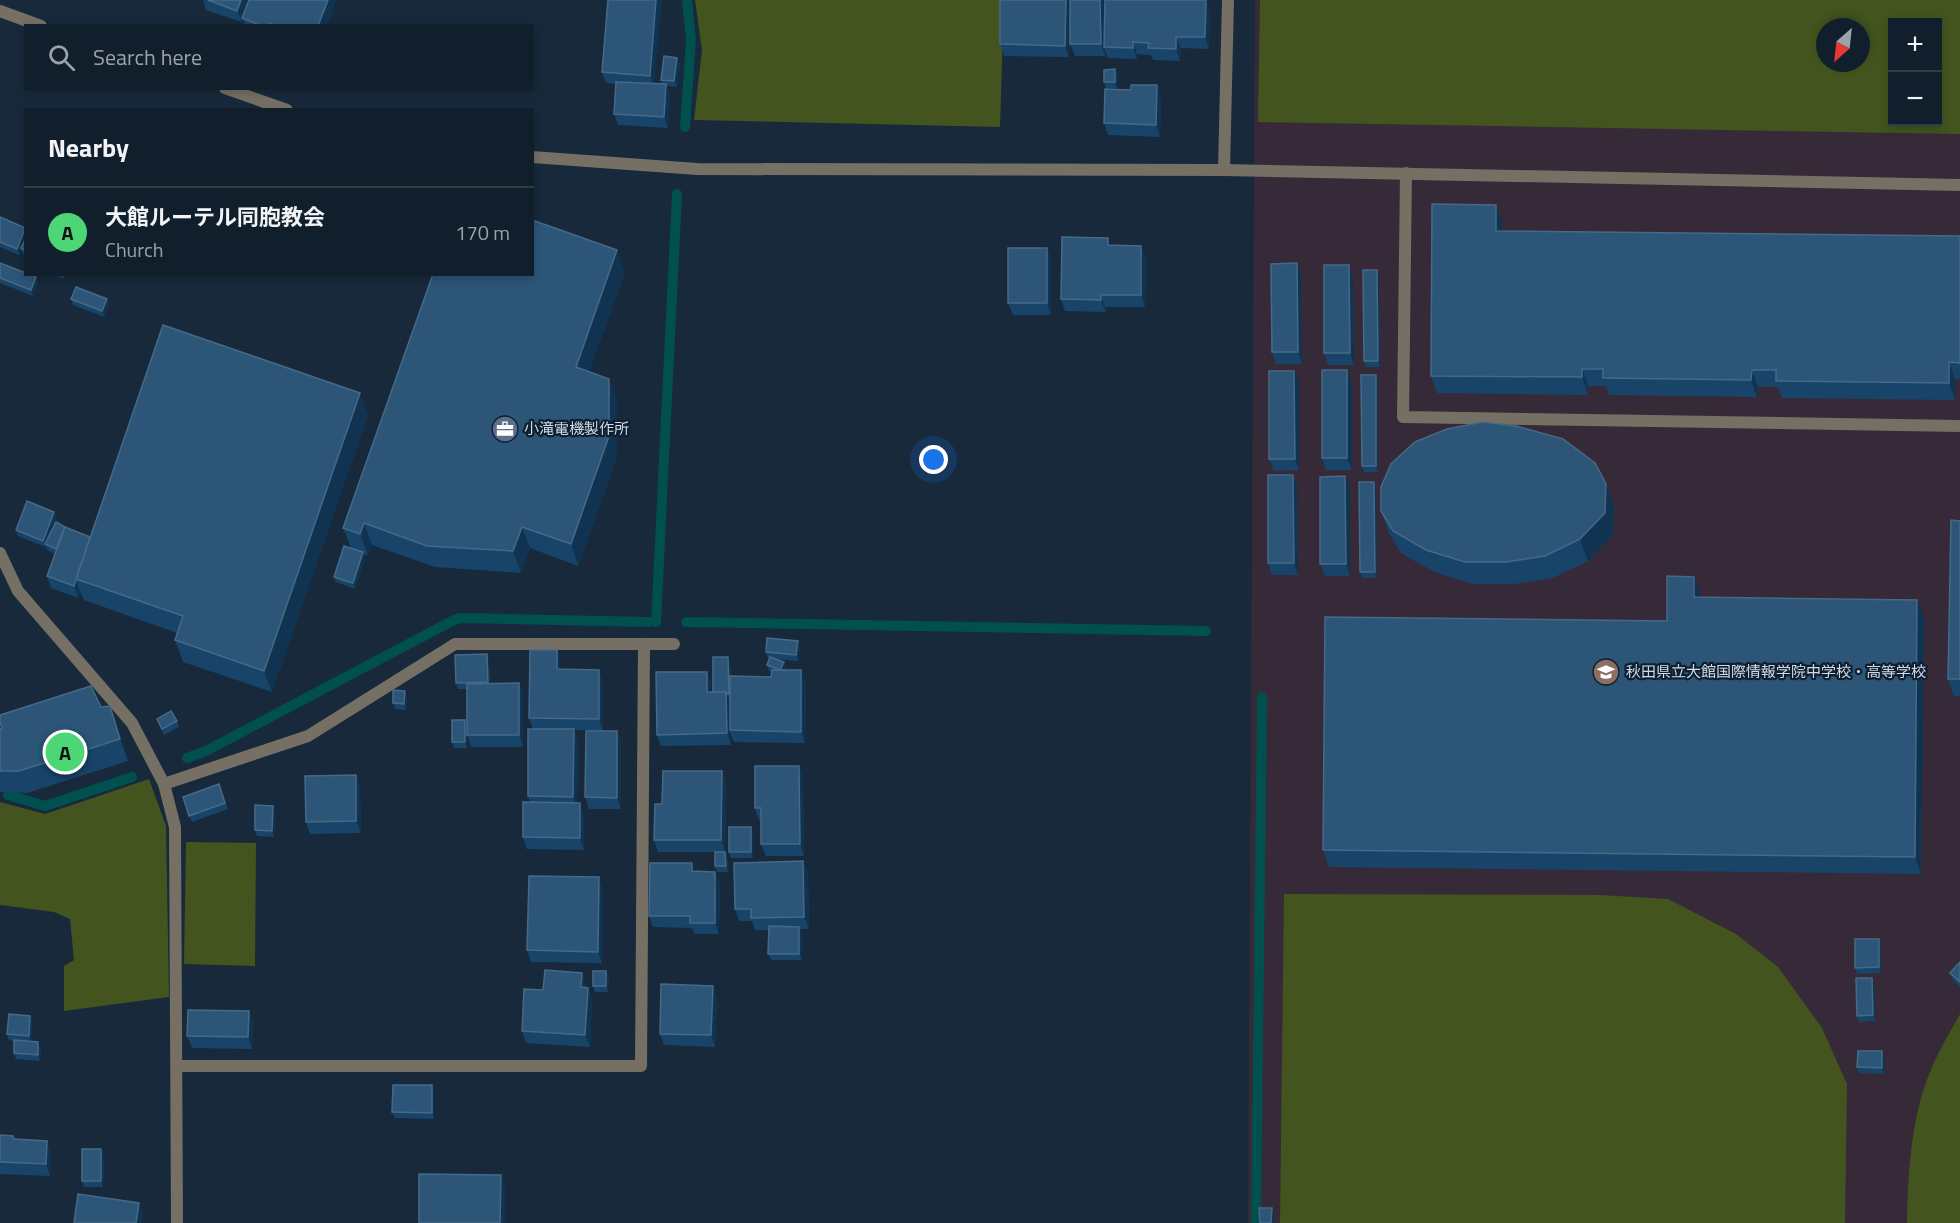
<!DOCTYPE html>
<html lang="en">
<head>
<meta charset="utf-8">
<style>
	body { margin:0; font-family:"Titillium Web","Noto Sans JP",sans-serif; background:#1a2734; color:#f1f3f6 }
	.controls { position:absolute; right:18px; top:18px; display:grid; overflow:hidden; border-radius:0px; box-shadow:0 3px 9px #0003 }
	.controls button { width:54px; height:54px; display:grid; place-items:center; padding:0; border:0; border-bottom:2px solid #303d48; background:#111f2c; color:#f1f3f6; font:30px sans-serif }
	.compass { position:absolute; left:1816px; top:18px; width:54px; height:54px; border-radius:50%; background:#111f2c; box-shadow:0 3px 9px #0003; rotate:207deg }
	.you { position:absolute; left:934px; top:460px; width:21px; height:21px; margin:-15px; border:4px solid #fff; border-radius:50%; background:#1a73e8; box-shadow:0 0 0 9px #1a73e833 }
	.badge { display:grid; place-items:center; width:39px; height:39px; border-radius:50%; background:#4dd676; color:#111; font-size:20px; font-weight:700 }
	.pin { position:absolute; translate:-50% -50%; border:3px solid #fff; box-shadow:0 2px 6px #0006 }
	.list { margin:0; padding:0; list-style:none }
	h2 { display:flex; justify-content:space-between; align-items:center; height:78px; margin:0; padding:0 24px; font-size:26px }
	h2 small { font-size:20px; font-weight:400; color:#9ca2a9 }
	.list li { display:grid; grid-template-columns:39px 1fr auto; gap:18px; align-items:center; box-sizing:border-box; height:90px; padding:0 24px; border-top:2px solid #303d48 }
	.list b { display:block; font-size:22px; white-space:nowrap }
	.list p { margin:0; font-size:20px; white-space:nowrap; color:#9ca2a9 }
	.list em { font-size:20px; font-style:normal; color:#9ca2a9 }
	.icon { flex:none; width:33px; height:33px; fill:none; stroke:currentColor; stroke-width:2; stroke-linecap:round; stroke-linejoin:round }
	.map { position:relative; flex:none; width:1960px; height:1223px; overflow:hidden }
	.search { position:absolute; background:#111f2c; box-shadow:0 3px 9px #0003; left:24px; top:24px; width:510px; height:66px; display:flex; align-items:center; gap:15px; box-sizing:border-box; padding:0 21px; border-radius:0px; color:#9ca2a9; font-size:22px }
	.panel { position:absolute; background:#111f2c; box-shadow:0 3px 9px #0003; left:24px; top:108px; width:510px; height:168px; border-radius:0px }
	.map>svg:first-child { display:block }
	.education { fill:#362a38; fill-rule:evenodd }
	.green { fill:#43541f; fill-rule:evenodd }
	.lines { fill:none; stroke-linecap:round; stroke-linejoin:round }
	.stream { stroke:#005050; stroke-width:10 }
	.lane { stroke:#756f64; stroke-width:12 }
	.street { stroke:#756f64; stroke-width:12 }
	.wall { fill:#184469 }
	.shaded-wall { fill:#0f3351 }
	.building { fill:#2c5577; stroke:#456a88; stroke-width:1.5 }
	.labels { text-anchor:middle; stroke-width:4.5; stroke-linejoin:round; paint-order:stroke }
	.poi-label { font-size:15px; fill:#d0dbe7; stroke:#0e1f30; text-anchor:start }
</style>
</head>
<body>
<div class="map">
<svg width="1960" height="1223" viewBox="0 0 1960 1223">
	<rect width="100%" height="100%" fill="#17293b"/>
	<path class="education" d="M 1255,0 L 1960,0 L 1960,1223 L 1248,1223 ZM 1892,22 L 1938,22 L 1938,122 L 1892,122 ZM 1825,27 L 1861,27 L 1861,63 L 1825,63 Z"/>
	<g class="green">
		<polygon points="695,0 1004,0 1000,127 694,120 702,50"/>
		<path d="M 1260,0 L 1960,0 L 1960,134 L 1258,122 ZM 1938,22 L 1938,122 L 1892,122 L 1892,22 ZM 1825,27 L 1861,27 L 1861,63 L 1825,63 Z"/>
		<polygon points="149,779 166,826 169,997 64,1011 64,966 74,960 70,919 54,912 0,905 0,802 45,814"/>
		<polygon points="186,842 256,843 255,966 184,964"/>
		<polygon points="1284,894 1600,895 1668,899 1736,934 1778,967 1822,1028 1847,1084 1845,1223 1280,1223"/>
		<path d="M 1960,1014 L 1960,1223 L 1907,1223 C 1908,1173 1911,1118 1930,1072 C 1938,1052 1950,1032 1960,1014 Z"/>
	</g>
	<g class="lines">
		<g class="stream">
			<polyline points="685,127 691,39 687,0"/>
			<polyline points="656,622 677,194"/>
			<polyline points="686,622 1206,631"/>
			<polyline points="187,758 206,751 452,621 460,618 649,622"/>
			<polyline points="8,795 45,806 132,777"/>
			<polyline points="1256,1223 1262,697"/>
		</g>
		<g class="lane">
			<polyline points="1224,170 1960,185"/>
			<polyline points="1406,173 1403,417 1960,426"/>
		</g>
		<g class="street">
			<polyline points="0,11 41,26"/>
			<polyline points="225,88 287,110"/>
			<polyline points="532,157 697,169 1224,170 1228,0"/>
			<polyline points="0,553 18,591 132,723 164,784 175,827 177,1223"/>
			<polyline points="164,784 308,736 455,644 674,644"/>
			<polyline points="177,1066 641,1066 644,644"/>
		</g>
	</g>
	<g class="wall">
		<polygon points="203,0 336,0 327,26 245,26 243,19 242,22 206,10"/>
		<polygon points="608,0 655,84 662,84 661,80 677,58 680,64 677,87 667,86 670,96 668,128 618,125 614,114 616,84 606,83 602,72"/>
		<polygon points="1070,0 1069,57 1004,56 1000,44"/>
		<polygon points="1105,12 1210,12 1209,49 1181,48 1180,61 1153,60 1151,55 1137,54 1137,59 1108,58 1105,51 1105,56 1075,56 1070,44"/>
		<polygon points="1115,69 1118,75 1117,88 1106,88 1104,82"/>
		<polygon points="1157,85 1161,97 1160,137 1108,135 1104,123 1131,90"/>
		<polygon points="1496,205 1502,222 1502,231 1960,236 1960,379 1955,379 1955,400 1782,398 1778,387 1758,387 1757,397 1609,395 1606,386 1588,386 1588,395 1437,393 1431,376"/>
		<polygon points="0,217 25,228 26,256 23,254 21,250 19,255 0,247"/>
		<polygon points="1110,245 1146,257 1145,307 1105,307 1106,312 1065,311 1061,299"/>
		<polygon points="1047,248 1051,260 1051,315 1013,315 1008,303"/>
		<polygon points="0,263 38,283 33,296 0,283"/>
		<polygon points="1297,263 1301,275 1302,364 1276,364 1272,352"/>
		<polygon points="1349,265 1353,277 1354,365 1328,365 1324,353"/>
		<polygon points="1377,270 1379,276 1380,367 1366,367 1364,361"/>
		<polygon points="625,272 589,372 617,400 617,457 578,566 530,548 521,573 435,567 372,545 368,556 364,554 365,558 355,589 336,582 334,577 351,548 343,528"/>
		<polygon points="53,274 65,274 63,279"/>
		<polygon points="71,299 109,305 104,317 73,305"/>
		<polygon points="1376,375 1378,381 1378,472 1364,472 1362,466"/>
		<polygon points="1352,382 1352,470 1326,470 1322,458"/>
		<polygon points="1299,383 1299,470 1274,471 1269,459"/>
		<polygon points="368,415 272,692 183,662 175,640 177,633 84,600 80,592 78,598 51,588 47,576 55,554 47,550 46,546 45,547 18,536 16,530 57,518 52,531 65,527 90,537"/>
		<polygon points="1293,475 1297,487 1298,575 1272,575 1268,563"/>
		<polygon points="1345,476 1350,488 1350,576 1325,576 1320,564"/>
		<polygon points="1374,482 1376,488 1377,578 1363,578 1360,572"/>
		<polygon points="1614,506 1613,535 1588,561 1553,578 1514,584 1473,584 1434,572 1401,553 1389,533 1381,511"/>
		<polygon points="1960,521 1960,696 1954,696 1948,679"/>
		<polygon points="1694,577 1700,594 1700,597 1924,617 1921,874 1329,867 1323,850 1667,621"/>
		<polygon points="800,647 798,661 775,659 784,662 786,668 785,670 806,682 805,743 734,742 731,734 731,745 661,746 657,735 707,672 711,683 711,692 713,692 730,663 731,676 771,677 771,672 769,671 767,665 770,658 768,658 766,652"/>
		<polygon points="487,654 489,660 490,684 519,683 523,695 523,747 471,747 467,735 467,748 454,748 452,742 467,726 467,689 458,689 456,683"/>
		<polygon points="561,662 561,670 603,682 603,731 574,730 578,741 577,803 584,815 584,850 527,849 523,837 530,802 528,796 533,729 529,718"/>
		<polygon points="407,697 406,710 395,709 393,703"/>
		<polygon points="110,706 128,761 27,793 0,792 0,729 101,707"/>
		<polygon points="157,719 177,721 179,727 164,735"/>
		<polygon points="617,731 621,743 621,809 589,809 585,797"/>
		<polygon points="799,766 803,778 804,856 766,856 761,844 761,820 759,820 755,808"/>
		<polygon points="726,782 725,852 728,858 728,872 717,872 715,866 715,852 658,852 654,840 662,804"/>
		<polygon points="219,784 228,809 192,822 183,797"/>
		<polygon points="360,787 361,833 310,834 306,822"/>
		<polygon points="273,806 275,812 274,837 257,836 255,830"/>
		<polygon points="753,833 753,858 731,858 729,852"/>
		<polygon points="803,861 808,873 809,929 800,929 802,933 802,960 771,960 768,954 769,930 755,930 752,921 739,921 735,909"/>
		<polygon points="695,871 715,872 720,883 719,934 695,934 692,928 653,927 649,916"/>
		<polygon points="603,889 602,963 531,962 527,950"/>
		<polygon points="1881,945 1881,973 1857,974 1855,968"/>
		<polygon points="1960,962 1960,987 1952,979 1950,973"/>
		<polygon points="606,971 609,977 608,992 595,992 593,986"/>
		<polygon points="586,984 586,987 588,988 592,999 590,1047 526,1043 522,1031 543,990"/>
		<polygon points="1874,984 1875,1021 1859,1022 1857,1016"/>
		<polygon points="717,998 715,1047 664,1045 660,1034"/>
		<polygon points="249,1011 253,1023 252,1049 192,1048 187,1036"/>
		<polygon points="30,1016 32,1022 31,1041 41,1048 40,1061 16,1059 14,1053 14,1041 9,1040 7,1034"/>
		<polygon points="1885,1057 1884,1074 1859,1073 1857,1067"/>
		<polygon points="432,1085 434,1091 434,1119 395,1118 392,1112"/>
		<polygon points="0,1135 13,1136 15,1139 51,1152 50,1176 0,1174"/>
		<polygon points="104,1155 103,1187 84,1187 82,1181"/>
	</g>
	<g class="shaded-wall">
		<polygon points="241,0 250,0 242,18 243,20 242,22 237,11"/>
		<polygon points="328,0 336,0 327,26 318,26"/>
		<polygon points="656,0 662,0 654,87 650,76"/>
		<polygon points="1066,0 1070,0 1069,57 1065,46"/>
		<polygon points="1100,0 1104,0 1105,47 1104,47 1105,51 1105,56 1101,44"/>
		<polygon points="1206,0 1210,12 1209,49 1205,37"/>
		<polygon points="1176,37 1181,48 1180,61 1176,49"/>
		<polygon points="1133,42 1137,54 1137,59 1133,48"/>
		<polygon points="677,58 680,64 677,87 674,81"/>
		<polygon points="1115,69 1118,75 1117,88 1115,82"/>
		<polygon points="666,84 670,96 668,128 664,117"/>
		<polygon points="1157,85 1161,97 1160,137 1156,125"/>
		<polygon points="1496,205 1502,222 1502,248 1496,231"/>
		<polygon points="25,228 26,239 19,255 17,249"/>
		<polygon points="1141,246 1146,257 1145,307 1141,295"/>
		<polygon points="1047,248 1051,260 1051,315 1047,303"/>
		<polygon points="617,250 625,272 583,389 576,367"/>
		<polygon points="1297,263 1301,275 1302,364 1298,352"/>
		<polygon points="1349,265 1353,277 1354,365 1350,353"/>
		<polygon points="1377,270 1379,276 1380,367 1378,361"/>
		<polygon points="36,277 38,283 33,296 31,290"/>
		<polygon points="1101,295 1105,307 1106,312 1101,300"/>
		<polygon points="107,299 109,305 104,317 102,311"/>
		<polygon points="1949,362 1955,379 1955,400 1949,383"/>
		<polygon points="1582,369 1588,386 1588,395 1582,377"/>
		<polygon points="1347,370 1352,382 1352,470 1347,458"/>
		<polygon points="1752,370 1758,387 1757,397 1751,380"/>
		<polygon points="1294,371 1299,383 1299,470 1295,459"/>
		<polygon points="1376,375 1378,381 1378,472 1376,466"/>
		<polygon points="609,379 617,400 617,457 578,566 571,544"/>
		<polygon points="360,393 368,415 272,692 264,671"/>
		<polygon points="1293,475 1297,487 1298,575 1294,563"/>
		<polygon points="1345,476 1350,488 1350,576 1346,564"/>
		<polygon points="1374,482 1376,488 1377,578 1375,572"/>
		<polygon points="1606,484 1614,506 1613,535 1588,561 1580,539"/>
		<polygon points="54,512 57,518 46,545 45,544 45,547 43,541"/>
		<polygon points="364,523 372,545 368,556 360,534"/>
		<polygon points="522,527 530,548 521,573 513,551"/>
		<polygon points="363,552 365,558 355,589 353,583"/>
		<polygon points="1694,577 1700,594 1700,614 1694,597"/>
		<polygon points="76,580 80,592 78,598 74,586"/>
		<polygon points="1917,600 1924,617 1921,874 1915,857"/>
		<polygon points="798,641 800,647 798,661 796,655"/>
		<polygon points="557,650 561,662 561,681 557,669"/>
		<polygon points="487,654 489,660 490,688 488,682"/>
		<polygon points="728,657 730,663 731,699 729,694"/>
		<polygon points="784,662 786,668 783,676 780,670"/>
		<polygon points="599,670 603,682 603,731 599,719"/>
		<polygon points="801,670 806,682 805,743 801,732"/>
		<polygon points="707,672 711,683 711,704 707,692"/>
		<polygon points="519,683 523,695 523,747 519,735"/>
		<polygon points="405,691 407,697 406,710 404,704"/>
		<polygon points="726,692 731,703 730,730 731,734 731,745 727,733"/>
		<polygon points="110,706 118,728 128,761 120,739"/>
		<polygon points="465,720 467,726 467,748 465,742"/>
		<polygon points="574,729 578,741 577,808 573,797"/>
		<polygon points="617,731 621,743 621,809 617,798"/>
		<polygon points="799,766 803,778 804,856 800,844"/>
		<polygon points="722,771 726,782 725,852 728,858 728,872 726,866 725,852 721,840"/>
		<polygon points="356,775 360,787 361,833 356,821"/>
		<polygon points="580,803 584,815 584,850 580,838"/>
		<polygon points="273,806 275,812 274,837 272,831"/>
		<polygon points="751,827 753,833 753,858 751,852"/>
		<polygon points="803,861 808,873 809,929 804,917"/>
		<polygon points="715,872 720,883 719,934 715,923"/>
		<polygon points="599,877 603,889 602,963 598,952"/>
		<polygon points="799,927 802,933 802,960 799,954"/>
		<polygon points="1879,939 1881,945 1881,973 1879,967"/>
		<polygon points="606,971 609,977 608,992 606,986"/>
		<polygon points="582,973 586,984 585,999 581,987"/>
		<polygon points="1872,978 1874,984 1875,1021 1873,1015"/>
		<polygon points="713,986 717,998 715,1047 711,1035"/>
		<polygon points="588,988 592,999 590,1047 585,1035"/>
		<polygon points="249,1011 253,1023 252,1049 248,1037"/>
		<polygon points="30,1016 32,1022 31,1042 29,1036"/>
		<polygon points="38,1042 41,1048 40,1061 38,1055"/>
		<polygon points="1882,1051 1885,1057 1884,1074 1882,1068"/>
		<polygon points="432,1085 434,1091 434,1119 432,1113"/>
		<polygon points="47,1141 51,1152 50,1176 46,1164"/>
		<polygon points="101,1149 104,1155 103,1187 101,1181"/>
		<polygon points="501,1175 505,1187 505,1223 500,1223"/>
		<polygon points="139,1203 143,1214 142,1223 136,1223"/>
		<polygon points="1272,1208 1274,1214 1274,1223 1271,1223"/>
	</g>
	<g class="building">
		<polygon points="208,0 241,0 237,11"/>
		<polygon points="249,0 328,0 318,26 275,26 270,23 270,26 262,26 242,18"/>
		<polygon points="608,0 656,0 650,76 602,72"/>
		<polygon points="1000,0 1066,0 1065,46 1000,44"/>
		<polygon points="1070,0 1100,0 1101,44 1070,44"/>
		<polygon points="1105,0 1206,0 1205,37 1176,37 1176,49 1148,48 1149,43 1133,42 1133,48 1104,47"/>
		<polygon points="664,56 677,58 674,81 661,80"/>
		<polygon points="1115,69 1115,82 1104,82 1104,70"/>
		<polygon points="616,82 666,84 664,117 614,114"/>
		<polygon points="1131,85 1157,85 1156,125 1104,123 1105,89 1131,90"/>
		<polygon points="1432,204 1496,205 1496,231 1960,236 1960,363 1949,362 1949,383 1776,381 1776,370 1752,370 1751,380 1603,378 1603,369 1582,369 1582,377 1431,376"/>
		<polygon points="0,217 25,228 17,249 0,242"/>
		<polygon points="532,220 617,250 576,367 609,379 609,436 571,544 522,527 513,551 427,546 364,523 360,534 343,528 433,274 532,274"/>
		<polygon points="1062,237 1108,238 1108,245 1141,246 1141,295 1101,295 1101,300 1061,299"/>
		<polygon points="26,238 26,251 21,248"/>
		<rect x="1008" y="248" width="39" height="55"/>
		<polygon points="0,263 26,273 26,274 30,274 36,277 31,290 0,278"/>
		<polygon points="1297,263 1298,352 1272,352 1271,264"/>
		<polygon points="1324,265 1349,265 1350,353 1324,353"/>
		<polygon points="1363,270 1377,270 1378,361 1364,361"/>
		<polygon points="76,287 107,299 102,311 71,299"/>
		<polygon points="163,325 360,393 264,671 175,640 183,616 76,579"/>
		<rect x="1322" y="370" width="25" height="88"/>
		<polygon points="1269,371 1294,371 1295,459 1269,459"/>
		<polygon points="1361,375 1376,375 1376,466 1362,466"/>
		<polygon points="1483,422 1516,426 1563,439 1595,463 1606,484 1605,513 1580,539 1545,556 1506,562 1465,562 1426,550 1393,531 1381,511 1381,487 1391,464 1415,442 1447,429"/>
		<polygon points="1268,475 1293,475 1294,563 1268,563"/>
		<polygon points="1345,476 1346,564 1320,564 1320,477"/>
		<polygon points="1359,482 1374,482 1375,572 1360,572"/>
		<polygon points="27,501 54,512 43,541 16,530"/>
		<polygon points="1951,520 1960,521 1960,679 1948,679"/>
		<polygon points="56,522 65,527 56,549 45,544"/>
		<polygon points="65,527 90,537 76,579 76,580 74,586 47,576"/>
		<polygon points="344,546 363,552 353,583 334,577"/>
		<polygon points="1667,576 1694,577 1694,597 1917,600 1915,857 1323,850 1325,617 1667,621"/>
		<polygon points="767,638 798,641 796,655 766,652"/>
		<polygon points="530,650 557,650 557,669 599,670 599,719 529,718"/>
		<polygon points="487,654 488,682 456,683 455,655"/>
		<polygon points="713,657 728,657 729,694 726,694 726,692 713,692"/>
		<polygon points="770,657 784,662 780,670 767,665"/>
		<polygon points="772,670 801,670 801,732 730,730 730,676 771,677"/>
		<polygon points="656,672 707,672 707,692 726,692 727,733 657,735"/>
		<polygon points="519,683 519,735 467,735 467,684"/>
		<polygon points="91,686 101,707 110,706 120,739 19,771 0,771 0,729 2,728 0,722 0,715"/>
		<polygon points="393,690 405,691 404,704 393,703"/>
		<polygon points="171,711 177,721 162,729 157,719"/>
		<rect x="452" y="720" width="13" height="22"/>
		<polygon points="528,729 574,729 573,797 528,796"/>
		<polygon points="586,731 617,731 617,798 585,797"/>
		<polygon points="755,766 799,766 800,844 761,844 761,808 755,808"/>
		<polygon points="663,771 722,771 721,840 654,840 655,804 662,804"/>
		<polygon points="356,775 356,821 306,822 305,776"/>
		<polygon points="219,784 225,803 189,816 183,797"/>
		<polygon points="523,802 580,803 580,838 523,837"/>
		<polygon points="255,805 273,806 272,831 255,830"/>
		<rect x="729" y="827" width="22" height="25"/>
		<polygon points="715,852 725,852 726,866 715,866"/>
		<polygon points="803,861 804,917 751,918 751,909 735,909 734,863"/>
		<polygon points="650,863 692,863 692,871 715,872 715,923 690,923 690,916 649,916"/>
		<polygon points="529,876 599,877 598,952 527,950"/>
		<polygon points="769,926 799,927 799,954 768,954"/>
		<polygon points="1855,939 1879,939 1879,967 1855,968"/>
		<polygon points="1960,962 1960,982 1950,973"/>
		<polygon points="545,970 582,973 581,987 588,988 585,1035 522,1031 524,989 543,990"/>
		<rect x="593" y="971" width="13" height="15"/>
		<polygon points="1856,978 1872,978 1873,1015 1857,1016"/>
		<polygon points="661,984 713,986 711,1035 660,1034"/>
		<polygon points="188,1010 249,1011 248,1037 187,1036"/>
		<polygon points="9,1014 30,1016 29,1036 7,1034"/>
		<polygon points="14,1040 38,1042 38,1055 14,1053"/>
		<polygon points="1858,1051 1882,1051 1882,1068 1857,1067"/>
		<polygon points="393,1085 432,1085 432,1113 392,1112"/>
		<polygon points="0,1135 13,1136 14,1139 47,1141 46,1164 0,1162"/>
		<rect x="82" y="1149" width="19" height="32"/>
		<polygon points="419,1174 501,1175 500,1223 419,1223"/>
		<polygon points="78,1194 139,1203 136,1223 74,1223"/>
		<polygon points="1259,1208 1272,1208 1271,1223 1260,1223"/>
	</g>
	<defs>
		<symbol id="office-disc" viewBox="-11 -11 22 22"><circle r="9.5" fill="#5c6f8a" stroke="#0e1f30"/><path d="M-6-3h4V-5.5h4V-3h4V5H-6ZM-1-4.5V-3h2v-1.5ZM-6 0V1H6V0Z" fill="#fff"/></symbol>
		<symbol id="school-disc" viewBox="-11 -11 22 22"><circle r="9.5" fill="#8d6e63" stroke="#0e1f30"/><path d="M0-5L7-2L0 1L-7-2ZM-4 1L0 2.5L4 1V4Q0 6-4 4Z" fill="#fff"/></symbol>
	</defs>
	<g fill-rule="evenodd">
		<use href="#office-disc" x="490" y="414" width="30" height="30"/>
		<use href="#school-disc" x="1591" y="657" width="30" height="30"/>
	</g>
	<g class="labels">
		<g class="poi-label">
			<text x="524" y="434">小滝電機製作所</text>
			<text x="1626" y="677">秋田県立大館国際情報学院中学校・高等学校</text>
		</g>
	</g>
</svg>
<div class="controls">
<button>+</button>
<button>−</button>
</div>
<svg class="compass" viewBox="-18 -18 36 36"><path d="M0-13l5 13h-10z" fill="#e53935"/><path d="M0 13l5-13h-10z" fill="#9ca2a9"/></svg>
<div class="you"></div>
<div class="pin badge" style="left:65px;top:752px">A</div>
<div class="search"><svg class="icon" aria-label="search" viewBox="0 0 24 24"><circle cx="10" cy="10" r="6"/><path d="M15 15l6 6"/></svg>Search here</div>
<section class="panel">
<h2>Nearby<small></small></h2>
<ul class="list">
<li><span class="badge">A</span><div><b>大館ルーテル同胞教会</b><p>Church</p></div><em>170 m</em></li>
</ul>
</section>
</div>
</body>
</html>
